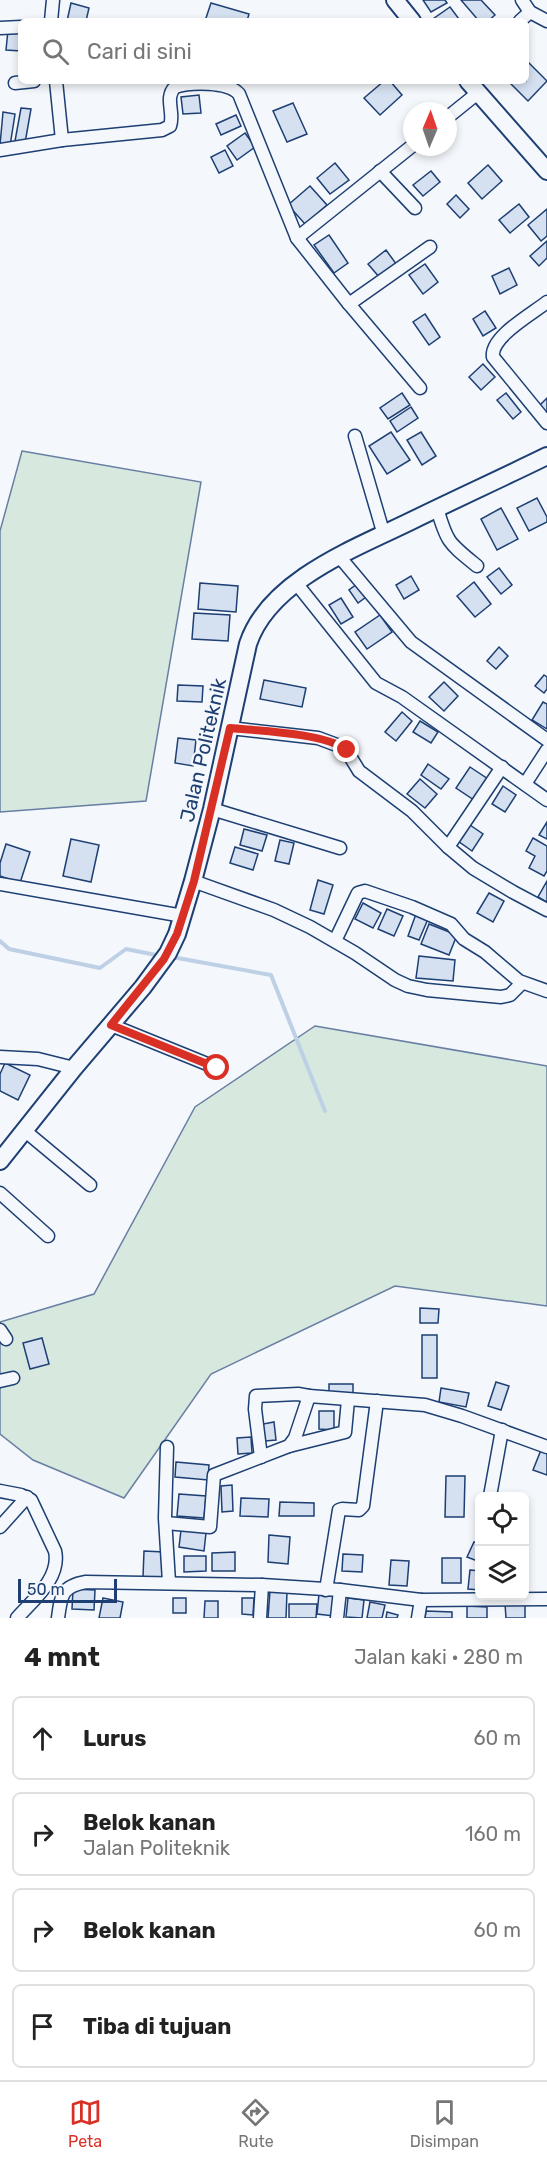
<!DOCTYPE html>
<html lang="id">
<head>
<meta charset="utf-8">
<style>
	body { margin:0; font-family:Rubik,sans-serif; background:#f2f2f2; color:#222 }
	.controls { position:absolute; right:18px; bottom:18px; display:grid; overflow:hidden; border-radius:9px; box-shadow:0 3px 9px #0003 }
	.controls button { width:54px; height:54px; display:grid; place-items:center; padding:0; border:0; border-bottom:2px solid #e0e0e0; background:#fff; color:#222; font:30px sans-serif }
	.compass { position:absolute; left:403px; top:102px; width:54px; height:54px; border-radius:50%; background:#fff; box-shadow:0 3px 9px #0003; rotate:2deg }
	.scale { position:absolute; left:18px; bottom:15px; width:99px; box-sizing:border-box; padding-left:6px; border:3px solid #1d3f73; border-top:0; font-size:16px; line-height:21px; white-space:nowrap; color:#1d3f73; -webkit-text-stroke:4px #f4f7fb; paint-order:stroke }
	.stop { position:absolute; width:18px; height:18px; margin:-14px; border:4px solid #d93025; border-radius:50%; background:#fff }
	.stop.end { background:#d93025; border-color:#fff; box-shadow:0 2px 6px #0008 }
	.list { margin:0; padding:0; list-style:none }
	h2 { display:flex; justify-content:space-between; align-items:center; height:78px; margin:0; padding:0 24px; font-size:26px }
	h2 small { font-size:20px; font-weight:400; color:#767676 }
	.list li { display:grid; grid-template-columns:39px 1fr auto; gap:18px; align-items:center; box-sizing:border-box; height:84px; margin:0 12px 12px; padding:0 12px; border:2px solid #e0e0e0; border-radius:9px }
	.list b { display:block; font-size:22px; white-space:nowrap }
	.list p { margin:0; font-size:20px; white-space:nowrap; color:#767676 }
	.list em { font-size:20px; font-style:normal; color:#767676 }
	.icon { flex:none; width:33px; height:33px; fill:none; stroke:currentColor; stroke-width:2; stroke-linecap:round; stroke-linejoin:round }
	.map { position:relative; flex:none; width:547px; height:1618px; overflow:hidden }
	.search { position:absolute; background:#fff; box-shadow:0 3px 9px #0003; left:18px; right:18px; top:18px; height:66px; display:flex; align-items:center; gap:15px; box-sizing:border-box; padding:0 21px; border-radius:9px; color:#767676; font-size:22px }
	.sheet { height:462px; background:#fff }
	nav { display:flex; justify-content:space-around; align-items:center; box-sizing:border-box; height:84px; border-top:2px solid #e0e0e0; background:#fff; font-size:16px; color:#767676 }
	nav a { display:grid; justify-items:center; gap:3px }
	nav .on { color:#d93025 }
	.map>svg:first-child { display:block }
	.green { fill:#d7e8df; stroke:#687fa3; stroke-width:1.5 }
	.lines { fill:none; stroke-linecap:round; stroke-linejoin:round }
	.stream { stroke:#bed0e5; stroke-width:4 }
	.building { fill:#d5e0f0; stroke:#1d3f73; stroke-width:1.5 }
	.street-casing { stroke:#1d3f73; stroke-width:15 }
	.secondary-casing { stroke:#1d3f73; stroke-width:20 }
	.street { stroke:#f4f7fb; stroke-width:12 }
	.secondary { stroke:#f4f7fb; stroke-width:16 }
	.route { stroke:#d93025; stroke-width:8 }
	.labels { text-anchor:middle; stroke-width:4.5; stroke-linejoin:round; paint-order:stroke }
	.street-label { font-size:20px; fill:#1d3f73; stroke:#f4f7fb }
</style>
</head>
<body>
<div class="map">
<svg width="547" height="1618" viewBox="0 0 547 1618">
	<rect width="100%" height="100%" fill="#f4f7fb"/>
	<g class="green">
		<polygon points="22,451 201,482 146,801 0,812 0,531"/>
		<polygon points="315,1026 547,1066 547,1306 395,1286 211,1374 124,1498 33,1460 0,1434 0,1322 94,1294 195,1107"/>
	</g>
	<g class="lines">
		<g class="stream">
			<polyline points="0,941 9,949 100,968 126,949 161,956"/>
			<polyline points="172,957 271,975 325,1111"/>
		</g>
	</g>
	<g class="building">
		<polygon points="423,0 445,0 447,3 431,12"/>
		<polygon points="461,0 481,0 495,15 488,21 479,21"/>
		<polygon points="71,3 89,8 86,21 67,21"/>
		<polygon points="211,3 249,14 247,21 205,21"/>
		<polygon points="450,7 459,19 456,21 430,21"/>
		<polygon points="8,30 21,31 21,51 6,50"/>
		<polygon points="526,60 547,81 528,101 508,81 526,81"/>
		<polygon points="384,81 390,81 402,95 380,115 364,98"/>
		<polygon points="199,95 201,113 183,114 181,97"/>
		<polygon points="293,103 307,134 287,142 273,111"/>
		<polygon points="21,108 31,109 25,143 15,141"/>
		<polygon points="3,112 15,114 10,146 0,145"/>
		<polygon points="236,115 241,126 221,135 216,124"/>
		<polygon points="245,133 255,147 237,160 227,146"/>
		<polygon points="225,150 233,166 219,173 211,157"/>
		<polygon points="335,163 349,180 330,194 317,178"/>
		<polygon points="488,165 502,181 482,199 468,183"/>
		<polygon points="431,171 440,182 423,196 413,185"/>
		<polygon points="310,186 327,205 305,224 288,205"/>
		<polygon points="456,195 469,209 460,218 447,204"/>
		<polygon points="519,204 529,217 510,233 499,220"/>
		<polygon points="547,209 547,236 541,241 528,225"/>
		<polygon points="329,235 348,263 334,273 314,245"/>
		<polygon points="547,241 547,258 539,266 530,256"/>
		<polygon points="386,250 397,265 380,278 368,264"/>
		<polygon points="425,264 438,282 423,294 409,275"/>
		<polygon points="509,268 517,285 500,294 492,276"/>
		<polygon points="485,311 496,328 483,336 473,319"/>
		<polygon points="425,314 440,337 429,345 413,322"/>
		<polygon points="483,364 495,377 481,390 469,377"/>
		<polygon points="402,393 410,405 388,419 380,408"/>
		<polygon points="506,393 521,412 513,419 497,400"/>
		<polygon points="547,398 547,414 539,406"/>
		<polygon points="411,407 418,418 397,432 390,421"/>
		<polygon points="391,432 410,460 387,474 369,446"/>
		<polygon points="421,432 436,456 422,465 407,440"/>
		<polygon points="537,498 547,517 547,522 529,531 517,508"/>
		<polygon points="501,508 518,539 497,550 481,519"/>
		<polygon points="499,568 512,585 501,594 487,577"/>
		<polygon points="411,576 419,590 404,599 396,585"/>
		<polygon points="474,582 491,604 475,617 457,596"/>
		<polygon points="200,583 238,586 236,612 198,609"/>
		<polygon points="357,584 366,597 358,603 349,590"/>
		<polygon points="341,598 353,617 341,624 329,605"/>
		<polygon points="194,613 230,615 228,641 192,639"/>
		<polygon points="380,615 392,632 367,649 355,632"/>
		<polygon points="499,647 508,656 496,669 487,661"/>
		<polygon points="544,675 547,677 547,689 544,693 535,686"/>
		<polygon points="264,680 306,688 302,707 260,699"/>
		<polygon points="444,682 458,696 444,711 429,697"/>
		<polygon points="178,685 203,686 202,702 177,701"/>
		<polygon points="543,702 547,704 547,729 532,720"/>
		<polygon points="402,712 412,721 396,741 385,732"/>
		<polygon points="420,721 438,732 431,743 413,732"/>
		<polygon points="178,738 196,740 193,766 175,763"/>
		<polygon points="428,764 449,779 441,789 421,775"/>
		<polygon points="470,767 488,779 474,800 456,788"/>
		<polygon points="420,779 437,794 425,808 407,794"/>
		<polygon points="503,786 516,795 505,812 492,804"/>
		<polygon points="547,822 547,839 539,835"/>
		<polygon points="470,825 483,834 472,851 458,841"/>
		<polygon points="244,829 267,835 262,851 240,845"/>
		<polygon points="533,838 547,846 547,871 544,876 529,868 535,856 526,851"/>
		<polygon points="71,839 99,845 91,882 63,876"/>
		<polygon points="280,840 294,843 289,864 275,861"/>
		<polygon points="6,844 30,852 20,883 0,876 0,863"/>
		<polygon points="235,847 258,854 253,870 230,863"/>
		<polygon points="318,880 333,885 324,914 310,910"/>
		<polygon points="547,881 547,902 538,897"/>
		<polygon points="489,893 504,901 493,922 477,913"/>
		<polygon points="363,903 381,913 373,928 355,919"/>
		<polygon points="387,909 403,916 394,936 378,929"/>
		<polygon points="416,914 428,919 419,940 408,936"/>
		<polygon points="429,924 457,935 449,955 421,944"/>
		<polygon points="419,956 455,960 453,981 416,978"/>
		<polygon points="5,1063 30,1075 18,1100 0,1091 0,1074"/>
		<polygon points="420,1308 439,1309 438,1323 420,1323"/>
		<rect x="422" y="1335" width="15" height="43"/>
		<polygon points="42,1338 49,1364 30,1369 23,1343"/>
		<polygon points="496,1382 509,1386 501,1410 488,1406"/>
		<rect x="329" y="1384" width="24" height="12"/>
		<polygon points="441,1388 469,1393 466,1407 439,1402"/>
		<polygon points="319,1411 334,1411 334,1430 319,1429"/>
		<polygon points="274,1422 276,1440 265,1441 263,1424"/>
		<polygon points="251,1437 252,1453 238,1454 237,1438"/>
		<polygon points="541,1450 547,1452 547,1475 533,1470"/>
		<polygon points="176,1462 209,1465 208,1480 175,1477"/>
		<polygon points="446,1476 465,1476 464,1517 445,1517"/>
		<polygon points="232,1485 233,1511 222,1512 221,1486"/>
		<polygon points="179,1494 206,1496 204,1518 177,1516"/>
		<polygon points="241,1498 269,1499 268,1517 240,1516"/>
		<polygon points="280,1502 314,1503 314,1516 279,1516"/>
		<polygon points="181,1530 206,1533 204,1551 179,1547"/>
		<polygon points="269,1535 290,1537 288,1564 268,1562"/>
		<polygon points="474,1542 480,1544 480,1562 467,1557"/>
		<polygon points="144,1551 164,1552 164,1577 143,1577"/>
		<polygon points="235,1552 235,1571 212,1571 212,1553"/>
		<polygon points="343,1554 363,1555 362,1572 342,1571"/>
		<polygon points="184,1556 206,1556 206,1571 184,1572"/>
		<rect x="442" y="1558" width="19" height="25"/>
		<polygon points="391,1560 409,1561 407,1586 389,1585"/>
		<polygon points="470,1570 480,1571 480,1590 468,1589"/>
		<polygon points="73,1589 95,1590 94,1610 72,1609"/>
		<polygon points="270,1591 287,1592 286,1618 268,1618"/>
		<polygon points="319,1594 336,1596 334,1616 317,1614"/>
		<polygon points="103,1598 123,1602 120,1618 99,1618"/>
		<rect x="173" y="1598" width="13" height="15"/>
		<polygon points="242,1598 254,1598 253,1615 242,1614"/>
		<polygon points="348,1598 364,1600 362,1618 346,1617"/>
		<polygon points="205,1601 218,1601 218,1618 204,1618"/>
		<polygon points="370,1602 385,1605 382,1618 367,1618"/>
		<polygon points="525,1603 525,1618 506,1618 505,1604"/>
		<polygon points="289,1604 317,1604 316,1618 289,1618"/>
		<polygon points="467,1606 487,1607 487,1618 467,1618"/>
		<polygon points="426,1611 452,1612 452,1618 425,1618"/>
		<polygon points="387,1612 398,1615 397,1618 386,1618"/>
	</g>
	<g class="lines">
		<defs>
			<g id="street">
				<polyline points="522,0 530,12 547,21"/>
				<polyline points="51,21 53,0"/>
				<polyline points="520,21 530,12"/>
				<polyline points="0,28 21,27"/>
				<polyline points="56,81 62,140"/>
				<polyline points="15,83 34,81"/>
				<polyline points="448,117 479,92"/>
				<path d="M 0,150 L 62,140 L 162,130 L 170,126 C 175,113 164,98 175,87 C 190,82 228,81 239,94 L 297,238 L 349,304 L 420,388"/>
				<polyline points="380,171 415,208"/>
				<polyline points="297,238 412,146"/>
				<path d="M 547,302 C 532,314 490,337 493,357 L 547,423"/>
				<polyline points="349,304 430,247"/>
				<polyline points="355,436 384,535"/>
				<path d="M 437,508 C 447,543 449,543 477,566"/>
				<polyline points="338,555 411,642 547,740"/>
				<polyline points="296,583 376,683 402,697 547,800"/>
				<polyline points="230,728 318,738 345,748 359,771 412,811 448,847 473,868 513,892 547,910"/>
				<polyline points="525,784 547,750"/>
				<polyline points="212,809 340,848"/>
				<polyline points="448,847 502,767"/>
				<polyline points="193,881 274,910 310,927 355,953 395,980 408,986 427,990 501,997 510,995 522,983"/>
				<polyline points="0,884 183,916"/>
				<polyline points="335,941 356,897 358,893 365,891 412,907 451,924 464,939 485,952 519,981 547,991"/>
				<polyline points="111,1025 217,1068"/>
				<polyline points="0,1057 38,1059 74,1068"/>
				<polyline points="24,1130 90,1185"/>
				<polyline points="0,1193 48,1236"/>
				<polyline points="0,1330 6,1339"/>
				<polyline points="0,1381 13,1378"/>
				<polyline points="289,1446 345,1432 348,1400"/>
				<polyline points="167,1447 165,1518 169,1582"/>
				<polyline points="261,1457 255,1409 256,1396 298,1394 309,1396"/>
				<path d="M 0,1491 L 21,1495 L 31,1500 L 55,1551 C 61,1578 33,1600 17,1618"/>
				<polyline points="490,1496 502,1430"/>
				<polyline points="166,1523 210,1527 214,1475 289,1446 295,1438 309,1396 425,1405 462,1416 547,1447"/>
				<polyline points="0,1527 27,1497"/>
				<polyline points="326,1590 339,1510 342,1509 359,1510 363,1506 377,1401"/>
				<path d="M 58,1618 C 61,1595 62,1586 86,1582 L 262,1585 L 340,1590 L 421,1600 L 547,1599"/>
				<polyline points="260,1618 262,1585"/>
				<polyline points="337,1618 340,1590"/>
				<polyline points="418,1618 421,1600"/>
			</g>
			<g id="secondary">
				<polyline points="395,0 412,21"/>
				<polyline points="468,81 547,171"/>
				<path d="M 0,1161 L 74,1068 L 143,987 L 168,953 L 177,934 L 193,881 L 212,809 L 248,644 C 269,580 356,548 411,521 C 456,499 502,478 547,456"/>
			</g>
		</defs>
		<use href="#street" class="street-casing"/>
		<use href="#secondary" class="secondary-casing"/>
		<use href="#street" class="street"/>
		<use href="#secondary" class="secondary"/>
	</g>
	<g class="lines">
		<path class="route" d="M 217,1068 L 111,1025 L 164,959 L 177,934 L 194,881 L 230,728 C 260,731 324,733 347,750"/>
	</g>
	<g class="labels">
		<g class="street-label">
			<text transform="translate(203 750) rotate(-77)" y="7">Jalan Politeknik</text>
		</g>
	</g>
</svg>
<div class="controls">
<button><svg class="icon" aria-label="locate" viewBox="0 0 24 24"><circle cx="12" cy="12" r="6"/><path d="M12 2v4M12 18v4M2 12h4M18 12h4"/></svg></button>
<button><svg class="icon" aria-label="layers" viewBox="0 0 24 24"><path d="M12 4l9 5-9 5-9-5zM3 14l9 5 9-5"/></svg></button>
</div>
<svg class="compass" viewBox="-18 -18 36 36"><path d="M0-13l5 13h-10z" fill="#e53935"/><path d="M0 13l5-13h-10z" fill="#767676"/></svg>
<div class="scale">50 m</div>
<div class="stop" style="left:217px;top:1068px"></div>
<div class="stop end" style="left:347px;top:750px"></div>
<div class="search"><svg class="icon" aria-label="search" viewBox="0 0 24 24"><circle cx="10" cy="10" r="6"/><path d="M15 15l6 6"/></svg>Cari di sini</div>
</div>
<section class="sheet">
<h2>4 mnt<small>Jalan kaki · 280 m</small></h2>
<ul class="list">
<li><svg class="icon" aria-label="ahead" viewBox="0 0 24 24"><path d="M12 20V5M6 11l6-6 6 6"/></svg><div><b>Lurus</b></div><em>60 m</em></li>
<li><svg class="icon" aria-label="right" viewBox="0 0 24 24"><path d="M7 20v-9h11M14 6l5 5-5 5"/></svg><div><b>Belok kanan</b><p>Jalan Politeknik</p></div><em>160 m</em></li>
<li><svg class="icon" aria-label="right" viewBox="0 0 24 24"><path d="M7 20v-9h11M14 6l5 5-5 5"/></svg><div><b>Belok kanan</b></div><em>60 m</em></li>
<li><svg class="icon" aria-label="arrive" viewBox="0 0 24 24"><path d="M6 21V4h12l-3 4 3 4H6"/></svg><div><b>Tiba di tujuan</b></div></li>
</ul>
</section>
<nav>
<a class="on"><svg class="icon" aria-label="map" viewBox="0 0 24 24"><path d="M3 6l6-2 6 2 6-2v14l-6 2-6-2-6 2zM9 4v14M15 6v14"/></svg>Peta</a>
<a><svg class="icon" aria-label="directions" viewBox="0 0 24 24"><path d="M12 3l9 9-9 9-9-9zM9 14v-3h6M13 9l2 2-2 2"/></svg>Rute</a>
<a><svg class="icon" aria-label="saved" viewBox="0 0 24 24"><path d="M7 4h10v16l-5-4-5 4z"/></svg>Disimpan</a>
</nav>
</body>
</html>
